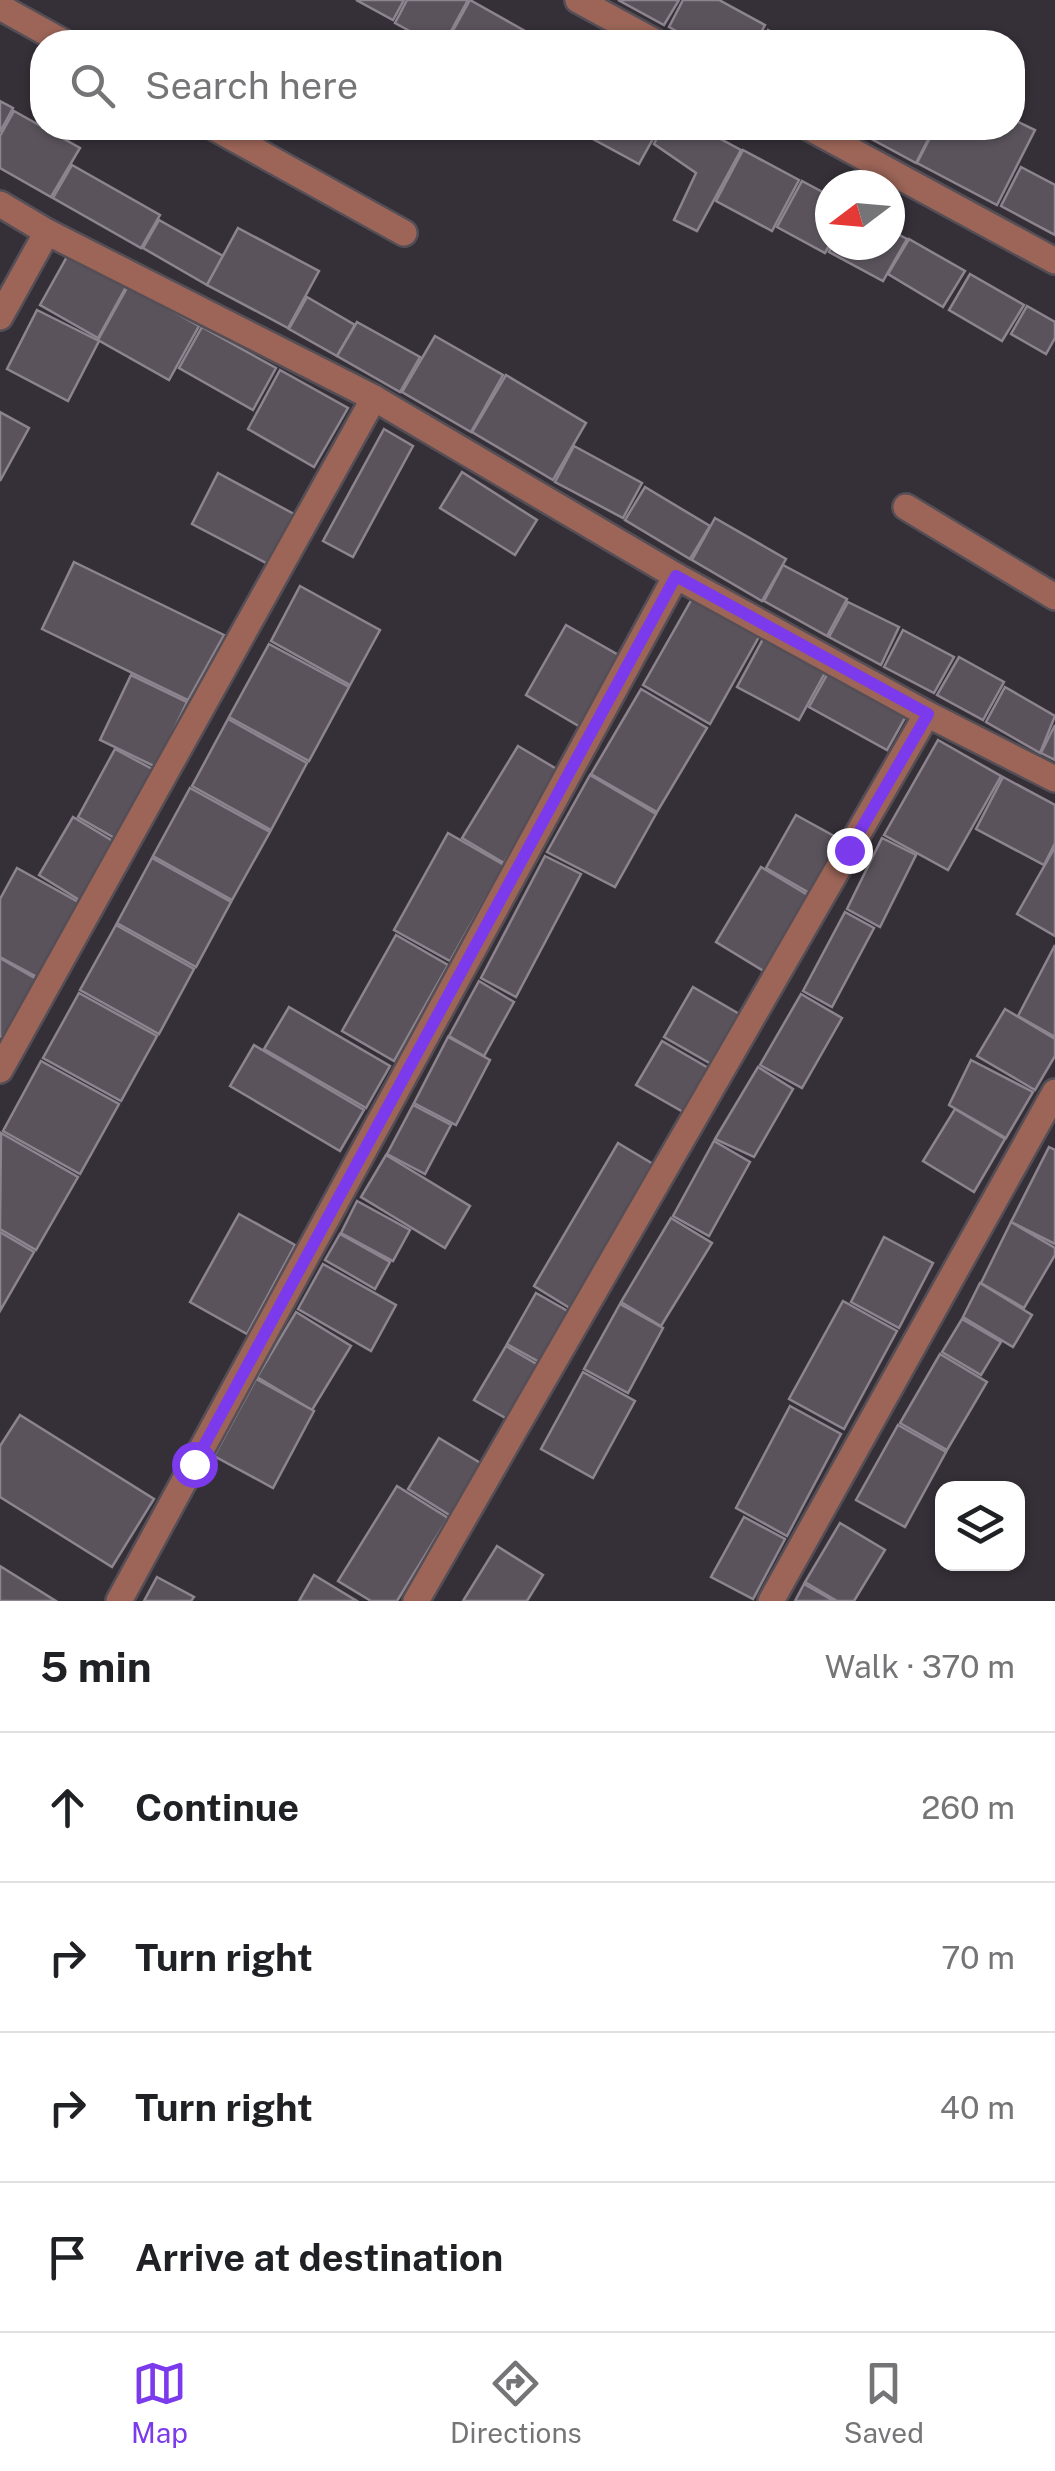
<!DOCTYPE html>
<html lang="en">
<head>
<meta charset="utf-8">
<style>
	body { margin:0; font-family:"Public Sans",sans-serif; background:#f2f2f2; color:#202124 }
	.controls { position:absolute; right:30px; bottom:30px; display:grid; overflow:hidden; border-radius:20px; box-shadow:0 2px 8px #0004 }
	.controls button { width:90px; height:90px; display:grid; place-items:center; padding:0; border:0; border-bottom:2px solid #e0e0e0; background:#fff; color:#202124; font:50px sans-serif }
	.compass { position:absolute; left:815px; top:170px; width:90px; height:90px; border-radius:50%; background:#fff; box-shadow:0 2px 8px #0004; rotate:254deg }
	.stop { position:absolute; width:30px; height:30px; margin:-22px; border:8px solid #7c3aed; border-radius:50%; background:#fff }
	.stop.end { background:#7c3aed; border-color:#fff; box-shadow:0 2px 10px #0008 }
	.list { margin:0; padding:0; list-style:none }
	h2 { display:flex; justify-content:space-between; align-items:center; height:130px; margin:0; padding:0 40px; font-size:42px }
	h2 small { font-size:32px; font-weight:400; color:#757577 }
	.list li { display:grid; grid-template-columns:65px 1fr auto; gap:30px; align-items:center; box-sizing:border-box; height:150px; padding:0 40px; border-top:2px solid #e0e0e0 }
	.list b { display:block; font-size:38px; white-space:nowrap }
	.list em { font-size:32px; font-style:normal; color:#757577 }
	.icon { flex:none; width:55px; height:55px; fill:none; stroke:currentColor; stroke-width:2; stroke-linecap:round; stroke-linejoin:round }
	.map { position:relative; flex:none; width:1055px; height:1601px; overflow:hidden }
	.search { position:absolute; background:#fff; box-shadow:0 2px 8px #0004; left:30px; right:30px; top:30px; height:110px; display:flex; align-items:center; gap:25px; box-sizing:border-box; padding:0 35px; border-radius:40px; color:#757577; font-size:38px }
	.sheet { height:730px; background:#fff }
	nav { display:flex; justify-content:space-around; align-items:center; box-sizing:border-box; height:140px; border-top:2px solid #e0e0e0; background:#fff; font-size:28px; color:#757577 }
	nav a { display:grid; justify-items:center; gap:5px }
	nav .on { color:#7c3aed }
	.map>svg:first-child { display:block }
	.building { fill:#5a535c; stroke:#8c848e; stroke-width:2.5 }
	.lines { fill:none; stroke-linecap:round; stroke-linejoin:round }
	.minor-casing { stroke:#544e56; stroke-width:30 }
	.minor { stroke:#9c6558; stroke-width:25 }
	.route { stroke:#7c3aed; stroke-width:12 }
</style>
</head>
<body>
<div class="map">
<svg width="1055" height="1601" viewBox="0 0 1055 1601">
	<rect width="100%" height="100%" fill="#352f37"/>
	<g class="building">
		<polygon points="356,0 404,0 393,20"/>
		<polygon points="407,0 468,0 445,42 430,42 395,23"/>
		<polygon points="470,0 525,31 519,42 458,42 449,38"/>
		<polygon points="618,0 679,0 664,25"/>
		<polygon points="683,0 719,0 765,25 756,42 697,42 669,27"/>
		<polygon points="768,30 790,42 761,42"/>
		<polygon points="0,101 13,108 0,132"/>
		<polygon points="14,111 80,148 51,197 0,168 0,136"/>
		<polygon points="1012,119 1035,130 997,205 917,163 935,128 1012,128"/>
		<polygon points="579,128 659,128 639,164 578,131"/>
		<polygon points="662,128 700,128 741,150 697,231 674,220 696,173 654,144"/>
		<polygon points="851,128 934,128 916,163"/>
		<polygon points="743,150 799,180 772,231 716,201"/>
		<polygon points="72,165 160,215 141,248 53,198"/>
		<polygon points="1021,167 1055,185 1055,235 1001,206"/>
		<polygon points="802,181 830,196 830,244 825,253 777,227"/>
		<polygon points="159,220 223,256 207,285 143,248"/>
		<polygon points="238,228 319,271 288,328 207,285"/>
		<polygon points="890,230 907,239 883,281 829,252 832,245 890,245"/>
		<polygon points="909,239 965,271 943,307 888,274"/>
		<polygon points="69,253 127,285 98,338 40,305"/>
		<polygon points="970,274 1024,305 1002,341 949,310"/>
		<polygon points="128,286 199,326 169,380 98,340"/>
		<polygon points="307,297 355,325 337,356 289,329"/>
		<polygon points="1027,306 1055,322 1055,338 1046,354 1011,334"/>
		<polygon points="37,310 99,341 68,401 7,369"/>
		<polygon points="357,322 420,357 400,392 337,356"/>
		<polygon points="202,327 276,368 253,410 179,368"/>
		<polygon points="435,336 503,375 471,432 402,392"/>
		<polygon points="280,370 348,408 314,467 248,429"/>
		<polygon points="506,375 586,423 553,480 472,432"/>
		<polygon points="0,412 29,428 0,481"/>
		<polygon points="384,429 413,446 353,557 323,541"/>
		<polygon points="574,446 642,483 623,518 555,482"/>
		<polygon points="462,472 537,520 515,555 440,508"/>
		<polygon points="218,473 294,514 268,564 192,524"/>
		<polygon points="645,487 710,526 690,559 625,520"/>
		<polygon points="715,518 786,559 762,601 692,560"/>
		<polygon points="74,562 224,635 188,700 42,629"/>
		<polygon points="783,565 847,599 827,636 764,601"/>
		<polygon points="300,586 380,630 350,685 271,641"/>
		<polygon points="693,597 760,635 710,724 643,685"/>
		<polygon points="848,602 899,627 881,665 829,637"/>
		<polygon points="566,625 622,657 582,728 526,695"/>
		<polygon points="903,630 954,657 934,693 884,667"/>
		<polygon points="764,637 826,671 799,720 737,687"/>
		<polygon points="269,644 349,687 309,761 229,717"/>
		<polygon points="959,657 1004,682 983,720 937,695"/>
		<polygon points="828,673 906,716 887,750 809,707"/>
		<polygon points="131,675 187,702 156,767 100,740"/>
		<polygon points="1005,687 1055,716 1040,753 986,722"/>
		<polygon points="641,689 707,728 657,812 591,774"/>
		<polygon points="228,719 307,763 271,830 192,786"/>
		<polygon points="1055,725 1055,760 1041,753"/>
		<polygon points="938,740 1001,776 948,870 884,835"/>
		<polygon points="518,746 560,771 504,863 462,838"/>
		<polygon points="115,749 154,770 118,840 78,817"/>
		<polygon points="590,775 656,814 615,887 547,852"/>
		<polygon points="1003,777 1055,805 1055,843 1044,865 976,829"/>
		<polygon points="190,788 270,832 232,900 153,856"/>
		<polygon points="796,815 843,841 813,895 766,868"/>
		<polygon points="73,817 116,843 81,901 39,875"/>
		<polygon points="448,833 504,865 450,961 394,930"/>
		<polygon points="882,838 916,855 880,927 847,909"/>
		<polygon points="1055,847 1055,936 1017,914"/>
		<polygon points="545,856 581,874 516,997 481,978"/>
		<polygon points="152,858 231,902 196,967 117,923"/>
		<polygon points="761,867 811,897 767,973 716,942"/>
		<polygon points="17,868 80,903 39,978 0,957 0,899"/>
		<polygon points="845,912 874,928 832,1007 803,991"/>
		<polygon points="116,925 194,969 159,1034 80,990"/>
		<polygon points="396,935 448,965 394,1061 342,1031"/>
		<polygon points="1055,945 1055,1037 1018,1016"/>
		<polygon points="0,958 38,980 4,1039 0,1036"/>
		<polygon points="479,981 514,1002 484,1056 449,1036"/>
		<polygon points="693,987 741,1015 713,1065 664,1037"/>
		<polygon points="79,993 157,1036 121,1101 43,1058"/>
		<polygon points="801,994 842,1018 802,1088 760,1065"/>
		<polygon points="289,1007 390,1066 366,1108 264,1049"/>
		<polygon points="1005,1009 1055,1039 1055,1056 1035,1090 977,1056"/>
		<polygon points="448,1037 490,1060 456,1125 414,1103"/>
		<polygon points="662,1041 710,1069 685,1113 636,1085"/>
		<polygon points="254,1045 364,1110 340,1151 230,1086"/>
		<polygon points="971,1060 1033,1092 1006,1138 949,1105"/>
		<polygon points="41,1061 119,1104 80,1174 3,1131"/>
		<polygon points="758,1067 793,1089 754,1157 715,1139"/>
		<polygon points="413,1105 451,1125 425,1174 387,1154"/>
		<polygon points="955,1109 1005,1139 974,1192 923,1161"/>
		<polygon points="1,1133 78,1177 36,1250 0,1229"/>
		<polygon points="714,1141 750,1162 709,1236 673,1216"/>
		<polygon points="618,1143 658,1167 573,1310 534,1286"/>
		<polygon points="1049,1147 1055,1150 1055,1244 1011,1222"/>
		<polygon points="386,1155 470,1206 445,1248 361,1197"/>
		<polygon points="357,1201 410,1230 393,1261 341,1233"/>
		<polygon points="239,1214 295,1245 247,1334 190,1302"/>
		<polygon points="671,1218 712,1243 661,1326 621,1302"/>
		<polygon points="1011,1222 1055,1248 1055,1255 1024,1308 981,1283"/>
		<polygon points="0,1232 34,1252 0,1311"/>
		<polygon points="340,1234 390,1262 375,1289 325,1260"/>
		<polygon points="884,1237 933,1263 899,1328 851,1302"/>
		<polygon points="323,1264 396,1305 371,1351 298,1309"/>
		<polygon points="980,1283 1032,1315 1013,1347 963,1317"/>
		<polygon points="536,1293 571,1313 543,1364 507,1344"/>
		<polygon points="843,1301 897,1331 844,1429 789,1399"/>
		<polygon points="620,1304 663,1328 628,1393 584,1369"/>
		<polygon points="296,1312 351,1346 312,1410 257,1377"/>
		<polygon points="962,1319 1001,1342 981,1375 942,1352"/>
		<polygon points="506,1346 540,1366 509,1420 474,1400"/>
		<polygon points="940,1354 987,1382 947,1450 900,1423"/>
		<polygon points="583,1372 635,1401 593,1478 541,1449"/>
		<polygon points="256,1379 314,1411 273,1488 214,1456"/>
		<polygon points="790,1406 841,1434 787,1536 736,1508"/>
		<polygon points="20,1415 154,1499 112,1567 0,1497 0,1446"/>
		<polygon points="898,1425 946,1452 905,1527 856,1500"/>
		<polygon points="439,1438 482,1464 451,1516 408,1489"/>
		<polygon points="397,1486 448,1518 397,1601 371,1601 338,1581"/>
		<polygon points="744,1517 785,1539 753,1599 711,1577"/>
		<polygon points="840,1523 885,1550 854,1601 837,1601 805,1582"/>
		<polygon points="497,1546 543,1575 527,1601 463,1601"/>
		<polygon points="0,1566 56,1601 0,1601"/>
		<polygon points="314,1575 357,1601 299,1601"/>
		<polygon points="157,1577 194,1597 191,1601 144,1601"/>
		<polygon points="804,1584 834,1601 795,1601"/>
	</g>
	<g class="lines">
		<defs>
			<g id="minor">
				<polyline points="578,0 655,42"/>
				<polyline points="0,7 63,42"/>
				<polyline points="215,128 404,233"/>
				<polyline points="810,128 1055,261"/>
				<polyline points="0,204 47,232 374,398 676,576 927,714 1055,779"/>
				<polyline points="0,317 47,232"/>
				<polyline points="906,507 1055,597"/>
				<polyline points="0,1070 374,398"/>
				<polyline points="119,1601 676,576"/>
				<polyline points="416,1601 927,714"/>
				<polyline points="771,1601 1055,1092"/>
			</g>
		</defs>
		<use href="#minor" class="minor-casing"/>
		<use href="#minor" class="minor"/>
	</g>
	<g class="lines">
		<polyline class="route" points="194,1464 676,576 928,714 849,850"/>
	</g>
</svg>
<div class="controls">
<button><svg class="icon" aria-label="layers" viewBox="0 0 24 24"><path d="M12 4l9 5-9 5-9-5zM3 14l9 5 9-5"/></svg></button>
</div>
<svg class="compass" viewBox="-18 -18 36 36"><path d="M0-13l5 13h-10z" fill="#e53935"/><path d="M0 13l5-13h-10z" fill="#757577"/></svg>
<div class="stop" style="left:194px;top:1464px"></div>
<div class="stop end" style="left:849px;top:850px"></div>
<div class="search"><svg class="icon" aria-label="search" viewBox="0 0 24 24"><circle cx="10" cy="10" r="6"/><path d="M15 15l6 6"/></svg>Search here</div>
</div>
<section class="sheet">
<h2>5 min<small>Walk · 370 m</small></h2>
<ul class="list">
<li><svg class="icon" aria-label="ahead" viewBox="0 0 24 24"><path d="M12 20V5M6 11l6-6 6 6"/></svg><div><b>Continue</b></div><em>260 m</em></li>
<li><svg class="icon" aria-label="right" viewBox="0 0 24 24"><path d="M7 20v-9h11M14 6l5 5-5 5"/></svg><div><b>Turn right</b></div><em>70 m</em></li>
<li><svg class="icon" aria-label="right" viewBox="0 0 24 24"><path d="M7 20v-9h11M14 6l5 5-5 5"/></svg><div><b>Turn right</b></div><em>40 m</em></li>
<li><svg class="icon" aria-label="arrive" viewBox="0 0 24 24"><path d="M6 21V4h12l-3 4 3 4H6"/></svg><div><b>Arrive at destination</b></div></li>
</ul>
</section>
<nav>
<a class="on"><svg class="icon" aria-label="map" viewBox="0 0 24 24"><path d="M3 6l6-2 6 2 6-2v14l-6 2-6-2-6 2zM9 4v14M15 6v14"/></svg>Map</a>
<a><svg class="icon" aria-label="directions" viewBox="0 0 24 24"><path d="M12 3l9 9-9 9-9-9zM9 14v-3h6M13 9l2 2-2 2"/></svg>Directions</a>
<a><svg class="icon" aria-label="saved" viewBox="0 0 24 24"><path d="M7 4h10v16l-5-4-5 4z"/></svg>Saved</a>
</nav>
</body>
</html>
